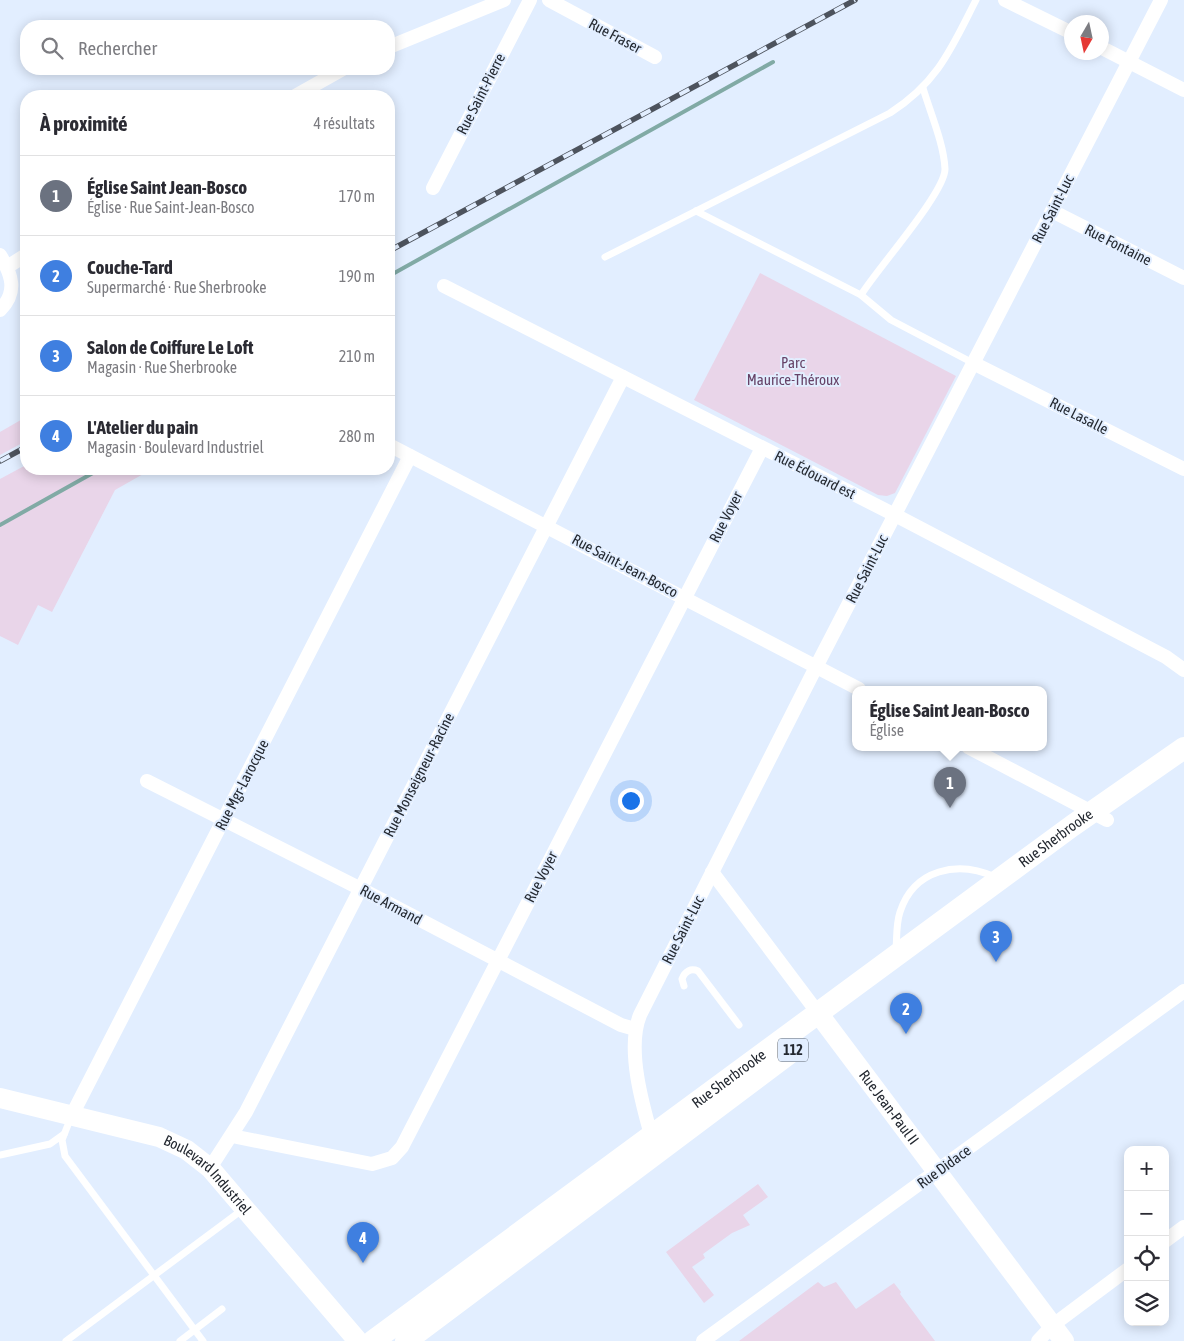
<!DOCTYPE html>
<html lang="fr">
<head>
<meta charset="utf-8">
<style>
	body { margin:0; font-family:"Asap Condensed",sans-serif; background:#f2f2f3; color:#2b2b33 }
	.controls { position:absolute; right:15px; bottom:15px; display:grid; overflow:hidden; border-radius:10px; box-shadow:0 2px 12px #0003 }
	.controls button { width:45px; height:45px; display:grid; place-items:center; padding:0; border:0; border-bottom:1px solid #e1e1e2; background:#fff; color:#2b2b33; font:25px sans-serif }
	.compass { position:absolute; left:1064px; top:15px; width:45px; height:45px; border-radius:50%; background:#fff; box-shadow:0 2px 12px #0003; rotate:189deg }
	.you { position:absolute; left:630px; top:800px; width:18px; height:18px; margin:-12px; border:4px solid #fff; border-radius:50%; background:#1a73e8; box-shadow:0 0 0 8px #1a73e833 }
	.badge { display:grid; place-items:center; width:32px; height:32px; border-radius:50%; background:#96731c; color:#fff; font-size:16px; font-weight:700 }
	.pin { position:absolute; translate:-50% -41px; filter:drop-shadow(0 1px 2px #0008) }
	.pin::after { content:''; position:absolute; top:26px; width:18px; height:15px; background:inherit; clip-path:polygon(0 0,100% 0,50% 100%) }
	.popup { position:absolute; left:852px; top:686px; width:195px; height:65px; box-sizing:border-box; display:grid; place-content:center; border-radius:10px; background:#fff; filter:drop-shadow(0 1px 4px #0005); font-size:16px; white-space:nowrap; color:#7c7c81 }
	.popup b { font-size:19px; color:#2b2b33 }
	.popup::after { content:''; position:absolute; left:50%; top:100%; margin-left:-10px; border:10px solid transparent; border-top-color:#fff }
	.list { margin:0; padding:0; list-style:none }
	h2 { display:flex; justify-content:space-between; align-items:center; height:65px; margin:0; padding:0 20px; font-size:21px }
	h2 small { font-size:16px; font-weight:400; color:#7c7c81 }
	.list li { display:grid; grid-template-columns:32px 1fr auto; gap:15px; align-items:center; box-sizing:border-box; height:80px; padding:0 20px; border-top:1px solid #e1e1e2 }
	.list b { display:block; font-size:19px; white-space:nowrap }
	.list p { margin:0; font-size:16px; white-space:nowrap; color:#7c7c81 }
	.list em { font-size:16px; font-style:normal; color:#7c7c81 }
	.icon { flex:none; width:28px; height:28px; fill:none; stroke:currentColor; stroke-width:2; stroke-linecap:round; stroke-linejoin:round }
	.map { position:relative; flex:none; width:1184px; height:1341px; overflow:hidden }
	.search { position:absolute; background:#fff; box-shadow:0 2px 12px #0003; left:20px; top:20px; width:375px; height:55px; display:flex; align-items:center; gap:12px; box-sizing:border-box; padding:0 18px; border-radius:20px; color:#7c7c81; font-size:19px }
	.panel { position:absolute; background:#fff; box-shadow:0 2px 12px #0003; left:20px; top:90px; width:375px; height:385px; border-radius:20px }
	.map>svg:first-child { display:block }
	.green { fill:#e9d5e9 }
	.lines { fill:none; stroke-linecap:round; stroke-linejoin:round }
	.stream { stroke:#81aaa5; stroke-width:4 }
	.lane { stroke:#fff; stroke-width:7 }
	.street { stroke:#fff; stroke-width:14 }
	.secondary { stroke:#fff; stroke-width:20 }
	.primary { stroke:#fff; stroke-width:22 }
	.rail-casing { stroke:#4d535d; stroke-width:5.5 }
	.rail { stroke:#e2eeff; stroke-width:4; stroke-dasharray:11; stroke-linecap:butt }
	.labels { text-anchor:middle; stroke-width:4; stroke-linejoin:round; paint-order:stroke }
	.shield { fill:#e2eeff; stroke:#5d646f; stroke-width:1 }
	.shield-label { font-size:14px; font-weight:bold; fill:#242931 }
	.street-label { font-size:15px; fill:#242931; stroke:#e2eeff }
	.park-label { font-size:15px; fill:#664267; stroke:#e2eeff }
</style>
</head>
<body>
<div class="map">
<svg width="1184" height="1341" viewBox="0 0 1184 1341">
	<rect width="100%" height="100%" fill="#e2eeff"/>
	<g class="green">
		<polygon points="760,273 956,376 895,493 887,496 878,495 694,400"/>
		<polygon points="26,417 26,441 0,455 0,432"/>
		<polygon points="26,465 26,469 152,469 115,490 52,612 38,605 18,645 0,636 0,479"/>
		<polygon points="758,1184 768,1197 743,1215 750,1225 732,1233 703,1254 705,1258 692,1267 714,1295 704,1303 666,1252"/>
		<polygon points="818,1282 824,1287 836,1282 856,1309 894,1283 901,1292 900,1294 935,1341 739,1341"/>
	</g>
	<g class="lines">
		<g class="stream">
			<polyline points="389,276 773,62"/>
			<polyline points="0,525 100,469"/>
		</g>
		<g class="lane">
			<polyline points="696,211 861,295 891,320 973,363"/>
			<path d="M 605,257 L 890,113 C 938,82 951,49 976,0"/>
			<path d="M 861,295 C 876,270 945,193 945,169 C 944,144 930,112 923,88"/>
			<path d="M 896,950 C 897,937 896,924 900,912 C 914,869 958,860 995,877"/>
			<path d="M 684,986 L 682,979 C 685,971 691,968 698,971 L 739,1025"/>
			<polyline points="71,1117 62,1140 65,1156 203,1341"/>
			<polyline points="0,1155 50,1144 64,1134"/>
			<polyline points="66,1341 242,1210"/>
			<polyline points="180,1341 222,1309"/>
		</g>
		<g class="street">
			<polyline points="549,0 655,57"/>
			<polyline points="1005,0 1072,33"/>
			<polyline points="389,47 504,0"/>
			<polyline points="1102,48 1184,90"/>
			<polyline points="295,96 343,69"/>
			<polyline points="433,188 530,0"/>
			<polyline points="1052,211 1184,278"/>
			<path d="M 0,255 C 12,275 18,292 0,310"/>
			<polyline points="7,267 26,255"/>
			<polyline points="444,286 895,515 1166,657 1184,670"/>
			<polyline points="973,363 1184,469"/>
			<polyline points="389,445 859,689"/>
			<polyline points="968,747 1107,820"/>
			<polyline points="147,781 361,889 621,1025 635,1029"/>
			<polyline points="712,872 818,1013"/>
			<polyline points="72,1115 410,456"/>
			<polyline points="232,1136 372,1164 392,1158 402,1147 762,448"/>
			<path d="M 653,1142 C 643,1107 626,1049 640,1015 L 816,667 L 1161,0"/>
			<polyline points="210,1168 246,1112 623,377"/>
			<polyline points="1165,1241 1184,1227"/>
			<polyline points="703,1341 1184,991"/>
			<polyline points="1038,1341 1053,1325 1128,1269"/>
		</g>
		<g class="secondary">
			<path id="s1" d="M 818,1013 L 1064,1341"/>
			<path id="s2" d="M 0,1098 L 159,1137 L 187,1150 L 210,1168 L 358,1341"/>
		</g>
		<g class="primary">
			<path id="s3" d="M 373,1341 L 1072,826 L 1184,748"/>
			<polyline points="406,1341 795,1049"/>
		</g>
		<defs>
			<g id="rail">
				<polyline points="389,251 855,0"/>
				<polyline points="0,461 26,447"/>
			</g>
		</defs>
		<use href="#rail" class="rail-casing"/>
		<use href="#rail" class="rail"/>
	</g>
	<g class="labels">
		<rect class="shield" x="778" y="1038.5" width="30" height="23" rx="4"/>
		<g class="shield-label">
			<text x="793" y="1055">112</text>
		</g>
		<g class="street-label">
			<text transform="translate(615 36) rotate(28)" y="5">Rue Fraser</text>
			<text transform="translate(481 94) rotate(-63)" y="5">Rue Saint-Pierre</text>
			<text transform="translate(1053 209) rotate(-63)" y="5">Rue Saint-Luc</text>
			<text transform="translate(1118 245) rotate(27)" y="5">Rue Fontaine</text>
			<text transform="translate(1079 416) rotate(27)" y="5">Rue Lasalle</text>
			<text transform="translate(815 475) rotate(27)" y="5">Rue Édouard est</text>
			<text transform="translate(726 517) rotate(-63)" y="5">Rue Voyer</text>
			<text transform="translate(625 566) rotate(28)" y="5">Rue Saint-Jean-Bosco</text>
			<text transform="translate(867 569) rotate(-63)" y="5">Rue Saint-Luc</text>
			<text transform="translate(419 775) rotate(-63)" y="5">Rue Monseigneur-Racine</text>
			<text transform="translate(242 785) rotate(-63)" y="5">Rue Mgr-Larocque</text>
			<text dy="5" stroke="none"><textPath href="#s3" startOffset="848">Rue Sherbrooke</textPath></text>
			<text transform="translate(541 877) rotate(-63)" y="5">Rue Voyer</text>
			<text transform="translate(391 905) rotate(28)" y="5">Rue Armand</text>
			<text transform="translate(683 930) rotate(-63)" y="5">Rue Saint-Luc</text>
			<text dy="5" stroke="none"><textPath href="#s3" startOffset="442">Rue Sherbrooke</textPath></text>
			<text dy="5" stroke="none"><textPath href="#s1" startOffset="118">Rue Jean-Paul II</textPath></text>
			<text transform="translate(944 1167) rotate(-36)" y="5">Rue Didace</text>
			<text dy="5" stroke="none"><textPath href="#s2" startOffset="226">Boulevard Industriel</textPath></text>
		</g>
		<g class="park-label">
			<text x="793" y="368">Parc<tspan x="793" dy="17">Maurice-Théroux</tspan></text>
		</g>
	</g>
</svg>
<div class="controls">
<button>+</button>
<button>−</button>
<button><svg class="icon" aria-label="locate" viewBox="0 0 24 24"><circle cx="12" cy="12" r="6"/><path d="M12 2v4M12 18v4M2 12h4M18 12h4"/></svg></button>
<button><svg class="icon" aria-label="layers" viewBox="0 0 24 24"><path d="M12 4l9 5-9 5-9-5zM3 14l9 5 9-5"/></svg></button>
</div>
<svg class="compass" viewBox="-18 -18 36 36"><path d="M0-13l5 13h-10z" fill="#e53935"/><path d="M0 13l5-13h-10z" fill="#7c7c81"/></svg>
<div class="you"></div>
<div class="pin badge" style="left:950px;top:808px;background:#6b7280">1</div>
<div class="popup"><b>Église Saint Jean-Bosco</b>Église</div>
<div class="pin badge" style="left:906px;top:1034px;background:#3f7fe0">2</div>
<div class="pin badge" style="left:996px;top:962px;background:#3f7fe0">3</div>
<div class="pin badge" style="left:363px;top:1263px;background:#3f7fe0">4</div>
<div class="search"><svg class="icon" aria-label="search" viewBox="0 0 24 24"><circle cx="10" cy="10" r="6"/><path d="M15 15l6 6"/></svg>Rechercher</div>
<section class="panel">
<h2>À proximité<small>4 résultats</small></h2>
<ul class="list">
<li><span class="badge" style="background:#6b7280">1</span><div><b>Église Saint Jean-Bosco</b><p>Église · Rue Saint-Jean-Bosco</p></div><em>170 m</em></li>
<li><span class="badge" style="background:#3f7fe0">2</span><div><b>Couche-Tard</b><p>Supermarché · Rue Sherbrooke</p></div><em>190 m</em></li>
<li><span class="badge" style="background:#3f7fe0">3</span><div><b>Salon de Coiffure Le Loft</b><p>Magasin · Rue Sherbrooke</p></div><em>210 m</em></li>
<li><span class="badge" style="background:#3f7fe0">4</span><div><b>L'Atelier du pain</b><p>Magasin · Boulevard Industriel</p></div><em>280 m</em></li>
</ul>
</section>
</div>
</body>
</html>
